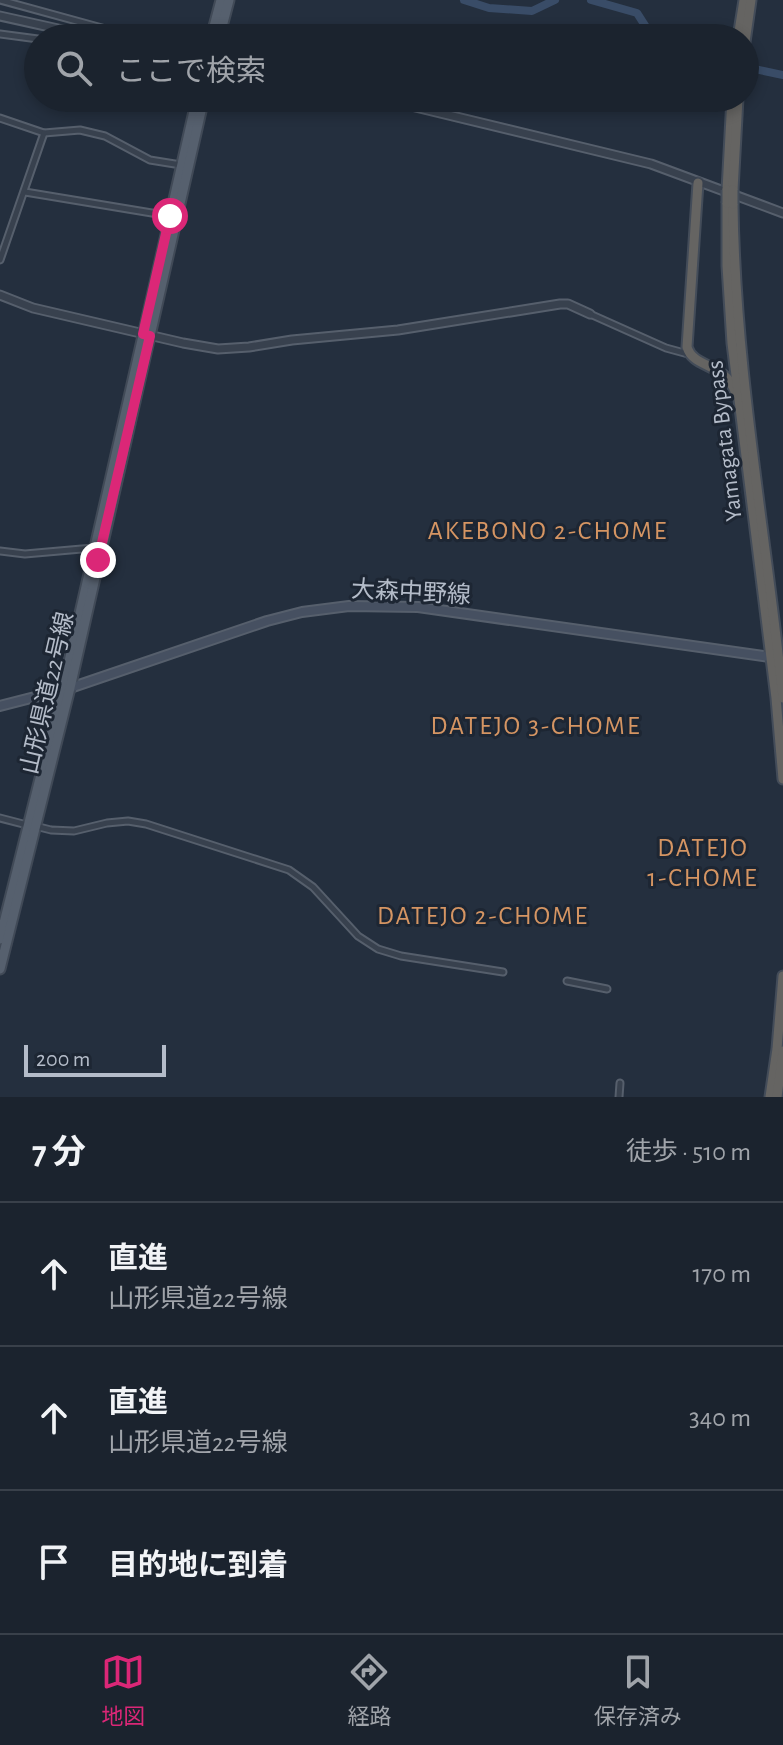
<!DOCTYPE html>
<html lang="ja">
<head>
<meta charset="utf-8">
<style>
	body { margin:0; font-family:"Alegreya Sans","Noto Sans JP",sans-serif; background:#242b36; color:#f1f3f6 }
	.scale { position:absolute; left:24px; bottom:20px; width:142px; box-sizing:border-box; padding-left:8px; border:4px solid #b4bcc9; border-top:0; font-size:22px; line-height:28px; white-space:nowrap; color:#b4bcc9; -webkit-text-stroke:6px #1d2633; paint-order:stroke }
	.stop { position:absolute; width:24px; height:24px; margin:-18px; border:6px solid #db2777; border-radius:50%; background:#fff }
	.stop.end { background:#db2777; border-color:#fff; box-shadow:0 2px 8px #0008 }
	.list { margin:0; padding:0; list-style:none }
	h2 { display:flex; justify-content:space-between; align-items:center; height:104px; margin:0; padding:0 32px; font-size:34px }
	h2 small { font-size:26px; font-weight:400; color:#a0a4aa }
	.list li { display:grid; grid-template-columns:52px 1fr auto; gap:24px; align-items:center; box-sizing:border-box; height:144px; padding:0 32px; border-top:2px solid #39404a }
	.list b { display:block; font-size:30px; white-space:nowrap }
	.list p { margin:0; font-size:26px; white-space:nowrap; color:#a0a4aa }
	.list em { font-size:26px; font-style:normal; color:#a0a4aa }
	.icon { flex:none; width:44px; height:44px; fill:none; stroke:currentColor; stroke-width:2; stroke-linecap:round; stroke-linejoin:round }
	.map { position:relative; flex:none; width:783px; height:1097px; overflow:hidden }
	.search { position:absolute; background:#1b232e; box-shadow:0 4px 12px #0003; left:24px; right:24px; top:24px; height:88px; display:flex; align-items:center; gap:20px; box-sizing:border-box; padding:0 28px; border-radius:44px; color:#a0a4aa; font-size:30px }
	.sheet { height:536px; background:#1b232e }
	nav { display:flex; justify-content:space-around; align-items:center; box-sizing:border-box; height:112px; border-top:2px solid #39404a; background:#1b232e; font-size:22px; color:#a0a4aa }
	nav a { display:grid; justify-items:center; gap:4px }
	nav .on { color:#db2777 }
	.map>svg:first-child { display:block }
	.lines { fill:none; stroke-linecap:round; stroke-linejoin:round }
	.river { stroke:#394c67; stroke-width:8 }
	.minor-casing { stroke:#565f6c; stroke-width:9 }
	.tertiary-casing { stroke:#565f6c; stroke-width:11 }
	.secondary-casing { stroke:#565f6c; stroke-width:12 }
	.primary-casing { stroke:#414a57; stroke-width:13 }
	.trunk-casing { stroke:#434c59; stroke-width:13 }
	.minor { stroke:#38414e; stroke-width:5 }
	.tertiary { stroke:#38414e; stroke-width:7 }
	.secondary { stroke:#465061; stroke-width:8 }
	.primary { stroke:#56606e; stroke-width:9 }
	.trunk { stroke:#656462; stroke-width:9 }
	.trunk-bridge-casing { stroke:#434c59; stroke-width:13; stroke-linecap:butt }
	.trunk-bridge { stroke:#656462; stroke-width:9 }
	.route { stroke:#db2777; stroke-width:10 }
	.labels { text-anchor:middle; stroke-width:6; stroke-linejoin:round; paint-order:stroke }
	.street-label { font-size:24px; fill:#b4bcc9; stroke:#1d2633 }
	.neighbourhood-label { font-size:26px; letter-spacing:2px; fill:#d59563; stroke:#1d2633 }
</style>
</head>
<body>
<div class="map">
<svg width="783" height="1097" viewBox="0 0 783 1097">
	<rect width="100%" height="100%" fill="#242f3e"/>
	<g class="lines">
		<g class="river">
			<polyline points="464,0 489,8 532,11 555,0"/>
			<polyline points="591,0 637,13 653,38"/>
			<polyline points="745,67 783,75"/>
		</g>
		<defs>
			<g id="minor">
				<polyline points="0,0 113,31 110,38"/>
				<polyline points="0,34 38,39"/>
				<polyline points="0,118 44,133 80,130 105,136 150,160 181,165"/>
				<polyline points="25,192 170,216"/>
				<polyline points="0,260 44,133"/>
				<polyline points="590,314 666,348 688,354"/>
				<polyline points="0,551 25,554 93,548"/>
				<polyline points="0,818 27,825"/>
				<polyline points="35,826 51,830 74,831 107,823 128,821 146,824 289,870 313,887 358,936 378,949 401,956 503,972"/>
				<polyline points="567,981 607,989"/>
				<polyline points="619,1097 620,1083"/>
			</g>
			<g id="tertiary">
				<polyline points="0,16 99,38"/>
				<polyline points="378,98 651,164 783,213"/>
				<polyline points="0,295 33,308 183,343 218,349 249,347 292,340 398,330 560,304 568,304 590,314"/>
			</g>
			<polyline id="secondary" points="0,706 70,688 267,621 302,612 349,606 418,607 777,658"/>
			<g id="primary">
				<polyline points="211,38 221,0"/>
				<polyline points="219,38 229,0"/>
				<polyline points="0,939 68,666 197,98"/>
				<polyline points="0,969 70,688 204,98"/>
			</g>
			<g id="trunk">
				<polyline points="738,38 744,0"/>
				<polyline points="745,42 751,0"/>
				<path d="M 698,183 L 687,347 C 693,368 724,363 735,391"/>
				<polyline points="727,190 732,98"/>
				<polyline points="733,190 738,98"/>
				<polyline points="727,203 727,266 732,343 776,698 783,779"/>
				<path d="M 733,204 C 735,370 766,533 783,698"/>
				<polyline points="770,1097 777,1049 783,976"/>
				<polyline points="777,1097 783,1051"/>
			</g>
		</defs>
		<use href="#minor" class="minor-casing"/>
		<use href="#tertiary" class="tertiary-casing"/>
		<use href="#secondary" class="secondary-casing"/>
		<use href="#primary" class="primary-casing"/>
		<use href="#trunk" class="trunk-casing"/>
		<use href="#minor" class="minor"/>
		<use href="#tertiary" class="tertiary"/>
		<use href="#secondary" class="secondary"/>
		<use href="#primary" class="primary"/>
		<use href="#trunk" class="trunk"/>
		<defs>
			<g id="trunk-bridge">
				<polyline points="727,190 727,203"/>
				<polyline points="733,190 733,204"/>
			</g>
		</defs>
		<use href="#trunk-bridge" class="trunk-bridge-casing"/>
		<use href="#trunk-bridge" class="trunk-bridge"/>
	</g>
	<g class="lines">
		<polyline class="route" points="98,560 150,336 143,334 170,216"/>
	</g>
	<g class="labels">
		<g class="street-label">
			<text transform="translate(724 441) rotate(-97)" y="8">Yamagata Bypass</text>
			<text transform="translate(411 592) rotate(3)" y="8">大森中野線</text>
			<text transform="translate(47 693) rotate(-77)" y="8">山形県道22号線</text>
		</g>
		<g class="neighbourhood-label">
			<text x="548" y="539">AKEBONO 2-CHOME</text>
			<text x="536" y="734">DATEJO 3-CHOME</text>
			<text x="703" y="856">DATEJO<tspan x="703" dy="30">1-CHOME</tspan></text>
			<text x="483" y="924">DATEJO 2-CHOME</text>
		</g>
	</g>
</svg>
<div class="scale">200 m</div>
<div class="stop" style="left:170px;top:216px"></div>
<div class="stop end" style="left:98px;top:560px"></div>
<div class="search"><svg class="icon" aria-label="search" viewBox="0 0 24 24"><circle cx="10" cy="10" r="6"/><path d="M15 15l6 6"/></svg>ここで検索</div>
</div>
<section class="sheet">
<h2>7 分<small>徒歩 · 510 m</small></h2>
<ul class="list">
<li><svg class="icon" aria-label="ahead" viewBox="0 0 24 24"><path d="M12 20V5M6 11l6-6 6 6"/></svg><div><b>直進</b><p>山形県道22号線</p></div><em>170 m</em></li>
<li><svg class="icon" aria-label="ahead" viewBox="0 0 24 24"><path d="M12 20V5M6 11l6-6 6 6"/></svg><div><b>直進</b><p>山形県道22号線</p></div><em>340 m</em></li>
<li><svg class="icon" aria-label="arrive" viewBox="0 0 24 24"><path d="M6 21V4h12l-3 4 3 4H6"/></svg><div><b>目的地に到着</b></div></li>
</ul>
</section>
<nav>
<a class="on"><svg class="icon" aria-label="map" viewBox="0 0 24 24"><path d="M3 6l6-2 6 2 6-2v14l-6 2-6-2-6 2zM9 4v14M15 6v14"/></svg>地図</a>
<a><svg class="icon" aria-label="directions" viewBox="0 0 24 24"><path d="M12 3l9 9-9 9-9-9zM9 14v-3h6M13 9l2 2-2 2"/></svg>経路</a>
<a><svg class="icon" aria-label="saved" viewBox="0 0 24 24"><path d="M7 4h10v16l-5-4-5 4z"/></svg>保存済み</a>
</nav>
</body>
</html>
